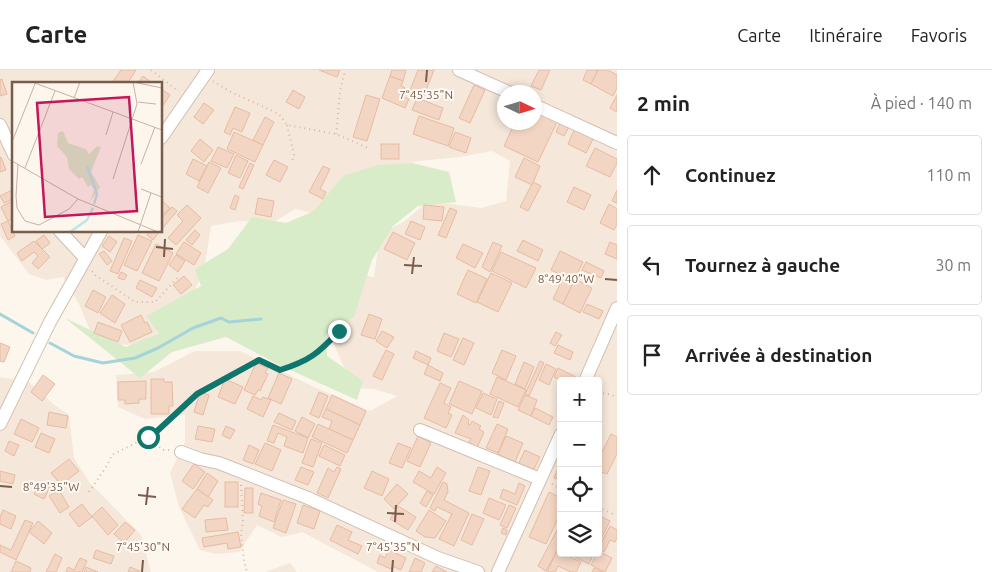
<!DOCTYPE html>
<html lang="fr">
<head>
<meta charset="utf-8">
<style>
	body { margin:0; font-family:Ubuntu,sans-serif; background:#f2f2f2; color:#222 }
	.controls { position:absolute; right:15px; bottom:15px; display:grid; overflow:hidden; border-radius:5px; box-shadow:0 2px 8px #0003 }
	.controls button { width:45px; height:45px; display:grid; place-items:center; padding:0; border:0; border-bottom:1px solid #e0e0e0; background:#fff; color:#222; font:25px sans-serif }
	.compass { position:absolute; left:497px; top:15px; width:45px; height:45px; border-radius:50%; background:#fff; box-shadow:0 2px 8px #0003; rotate:94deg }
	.stop { position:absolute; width:15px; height:15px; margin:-11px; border:4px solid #0f766e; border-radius:50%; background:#fff }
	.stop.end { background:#0f766e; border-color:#fff; box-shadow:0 1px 5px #0008 }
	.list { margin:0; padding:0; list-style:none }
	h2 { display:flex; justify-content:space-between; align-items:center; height:65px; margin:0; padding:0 20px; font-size:21px }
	h2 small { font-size:16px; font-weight:400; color:#767676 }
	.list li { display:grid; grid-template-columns:32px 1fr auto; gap:15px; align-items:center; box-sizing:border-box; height:80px; margin:0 10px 10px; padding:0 10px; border:1px solid #e0e0e0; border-radius:5px }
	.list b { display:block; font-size:19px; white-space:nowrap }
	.list em { font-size:16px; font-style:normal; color:#767676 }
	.icon { flex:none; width:28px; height:28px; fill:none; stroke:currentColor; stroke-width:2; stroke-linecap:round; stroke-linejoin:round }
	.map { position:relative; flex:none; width:617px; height:502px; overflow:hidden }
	header { display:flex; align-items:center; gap:30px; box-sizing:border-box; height:70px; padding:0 25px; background:#fff; border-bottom:1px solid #e0e0e0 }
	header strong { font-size:24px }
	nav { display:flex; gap:28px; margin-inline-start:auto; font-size:18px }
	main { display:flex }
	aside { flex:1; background:#fff }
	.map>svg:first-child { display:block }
	.residential { fill:#f5e8da; fill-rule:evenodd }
	.green { fill:#d8ecc9 }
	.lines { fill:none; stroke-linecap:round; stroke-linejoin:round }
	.stream { stroke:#a5d3da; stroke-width:3 }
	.building { fill:#f3d5c3; stroke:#e6bba3 }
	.street-casing { stroke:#d1beb0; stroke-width:14 }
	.path { stroke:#d9b8a5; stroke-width:2; stroke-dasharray:1 4; stroke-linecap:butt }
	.street { stroke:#fff; stroke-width:12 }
	.route { stroke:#0f766e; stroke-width:6 }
	.ticks { fill:none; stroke:#7a5c4d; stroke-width:2 }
	.inset-river { fill:none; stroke:#bfe3e8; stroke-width:2.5 }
	.inset-road { fill:none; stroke:#c5b3a7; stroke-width:1 }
	.view { fill:#c2185b; fill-opacity:0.15; stroke:#c2185b; stroke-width:2.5 }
	.inset-edge { fill:none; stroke:#7a5c4d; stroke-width:2.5 }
	.ticks-label { font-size:12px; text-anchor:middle; fill:#7a5c4d; stroke:#fffaf3; stroke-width:4; stroke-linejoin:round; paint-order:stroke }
</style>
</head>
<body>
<header>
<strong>Carte</strong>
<nav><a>Carte</a><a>Itinéraire</a><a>Favoris</a></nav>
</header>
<main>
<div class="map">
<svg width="617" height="502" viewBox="0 0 617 502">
	<rect width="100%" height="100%" fill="#fdf6ec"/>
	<g class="residential">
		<path d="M 0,0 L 617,0 L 617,502 L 378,502 L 302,462 L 282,467 L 257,455 L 239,482 L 215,484 L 200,480 L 179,437 L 170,403 L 185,372 L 185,345 L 145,349 L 118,337 L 116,305 L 154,302 L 195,281 L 240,281 L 310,315 L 370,341 L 397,326 L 374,319 L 353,318 L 322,247 L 338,201 L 374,207 L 380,164 L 405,151 L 428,131 L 481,138 L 506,131 L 510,91 L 492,81 L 460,87 L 419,91 L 376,101 L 321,145 L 295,139 L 272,153 L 240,151 L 211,156 L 204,201 L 191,228 L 162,260 L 136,275 L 110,274 L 91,263 L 79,234 L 63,207 L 46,210 L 29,204 L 0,166 ZM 14,14 L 161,14 L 161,161 L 14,161 ZM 504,22 L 534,22 L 534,52 L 504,52 ZM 561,311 L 598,311 L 598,483 L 561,483 Z"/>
		<polygon points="0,307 29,312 53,334 69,345 74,388 89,412 141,465 151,502 0,502"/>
		<polygon points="290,493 297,502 265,502"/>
	</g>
	<polygon class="green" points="412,93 449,102 456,132 418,136 393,156 372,190 354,247 326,264 327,286 363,311 357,330 279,295 226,267 172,282 140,308 65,248 126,277 159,263 146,246 201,216 195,199 228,179 252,147 286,153 314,141 343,106 378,95"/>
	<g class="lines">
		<g class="stream">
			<polyline points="0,244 33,263"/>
			<polyline points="50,273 74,286 103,293 135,288 158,278 193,258 221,248 229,252 261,249"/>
		</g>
	</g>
	<g class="building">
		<polygon points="121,0 136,0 127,14 111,14"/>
		<polygon points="319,0 340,0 337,7"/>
		<polygon points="392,0 406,0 403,11 390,6"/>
		<polygon points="418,0 434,0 423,28 409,23"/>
		<polygon points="539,0 550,0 541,20 531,16"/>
		<polygon points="587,0 598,0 591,14 583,10"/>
		<polygon points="598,0 608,0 617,5 617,18 613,26 591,14"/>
		<polygon points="143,6 154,14 137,14"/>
		<polygon points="390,6 403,11 401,16 405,18 402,26 409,29 405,38 382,28"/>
		<polygon points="2,9 7,24 0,26 0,10"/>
		<polygon points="474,15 485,20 470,53 459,48"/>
		<polygon points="161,19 170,25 162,37 161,37"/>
		<polygon points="293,20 305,27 299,39 286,32"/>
		<polygon points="366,25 380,29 367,71 353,67"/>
		<polygon points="617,25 617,42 610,38"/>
		<polygon points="417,28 443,38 439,50 412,40"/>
		<polygon points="204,33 214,40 203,54 194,47"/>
		<polygon points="235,37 250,43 242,62 233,58 230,65 224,62"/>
		<polygon points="534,39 558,50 538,92 504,76 515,52 534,52"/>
		<polygon points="419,46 454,58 448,76 413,64"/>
		<polygon points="265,47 274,52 263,75 253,70"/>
		<polygon points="561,51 570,55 564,66 556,62"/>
		<polygon points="575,58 594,67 586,83 568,74"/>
		<polygon points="234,62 263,75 255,92 227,79"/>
		<polygon points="455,62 471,68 466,83 449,77"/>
		<polygon points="200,69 213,80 204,92 191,81"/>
		<rect x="381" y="74" width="18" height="15"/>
		<polygon points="218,77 234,84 227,98 211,91"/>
		<polygon points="595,78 617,89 617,93 610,107 586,96"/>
		<polygon points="236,85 248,91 240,108 228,103"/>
		<polygon points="1,87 6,100 0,102 0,88"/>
		<polygon points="524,88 540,96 532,115 515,107"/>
		<polygon points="193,89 207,96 199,111 186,104"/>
		<polygon points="274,90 288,97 280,112 266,105"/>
		<polygon points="209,92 221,98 208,123 197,117"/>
		<polygon points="250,93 254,95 243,119 239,117"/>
		<polygon points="323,96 330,99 320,119 326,122 323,129 309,122"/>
		<polygon points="533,112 541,116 528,141 520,137"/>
		<polygon points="574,117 591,125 584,140 567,132"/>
		<polygon points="14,119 14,128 4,133 0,126"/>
		<polygon points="617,120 617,133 612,131"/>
		<polygon points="235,125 239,127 235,140 230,138"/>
		<polygon points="258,128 274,131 271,147 255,144"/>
		<polygon points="14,130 14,148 8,151 1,137"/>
		<polygon points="161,130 170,138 161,147"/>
		<polygon points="609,134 617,139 617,154 614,160 600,153"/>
		<polygon points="187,135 201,148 176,175 168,168 183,151 177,145"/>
		<polygon points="424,135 444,137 442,151 423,149"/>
		<polygon points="172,137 177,141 161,160 161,149"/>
		<polygon points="450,138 457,141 446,168 438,165"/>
		<polygon points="8,151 15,166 8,170 1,154"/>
		<polygon points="411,151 425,157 420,170 405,164"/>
		<polygon points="195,160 200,165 192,175 186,170"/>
		<polygon points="150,161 160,161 153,170 147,165"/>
		<polygon points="393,162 415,173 407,190 384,179"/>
		<polygon points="44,165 50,173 42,179 36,171"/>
		<polygon points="138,165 152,171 137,201 124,195"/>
		<polygon points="109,166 117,172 110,182 102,176"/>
		<polygon points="124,168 132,171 118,204 110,201"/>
		<polygon points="523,170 543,180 538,191 517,181"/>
		<polygon points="34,171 50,187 38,199 32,193 38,186 34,182 22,191 17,183"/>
		<polygon points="184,172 201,183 194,195 176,184"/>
		<polygon points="493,172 502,176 490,202 482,197"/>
		<polygon points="610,172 617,175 617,189 605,184"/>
		<polygon points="156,174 173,183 159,211 142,203"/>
		<polygon points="463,174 483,183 475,198 456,188"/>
		<polygon points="104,181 112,191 107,195 99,184"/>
		<polygon points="560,181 583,192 574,211 551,200"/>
		<polygon points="501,182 536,198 526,218 492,201"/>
		<polygon points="176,185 185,191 178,202 169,195"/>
		<polygon points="586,192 604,201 601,208 582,200"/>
		<polygon points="468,200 487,209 476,233 457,224"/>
		<polygon points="121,202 127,205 124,210 118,208"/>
		<polygon points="491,203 512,213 498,242 477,232"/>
		<polygon points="184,206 192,215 181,224 173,215"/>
		<polygon points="563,208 573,214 563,234 553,229"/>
		<polygon points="575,209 592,218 580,243 563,234"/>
		<polygon points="140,210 157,218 152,227 136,218"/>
		<polygon points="93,220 106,227 98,243 85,236"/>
		<polygon points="112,225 125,234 115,253 100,243"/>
		<polygon points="587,234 603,241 599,249 583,242"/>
		<polygon points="369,244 382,249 375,269 361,265"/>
		<polygon points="141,245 145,253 147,252 152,262 130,272 121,255"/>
		<polygon points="98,252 122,261 118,272 94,263"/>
		<polygon points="382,261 394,267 387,278 376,271"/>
		<polygon points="556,262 562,265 555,276 550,273"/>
		<polygon points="444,263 459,269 451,287 437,281"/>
		<polygon points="463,268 474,273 464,295 453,290"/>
		<polygon points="0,273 10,277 4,292 0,291"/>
		<polygon points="558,275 573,282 570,290 554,283"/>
		<polygon points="386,280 394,284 382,310 373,306"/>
		<polygon points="502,280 516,286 506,310 492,303"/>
		<polygon points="416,281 431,288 428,295 413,288"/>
		<polygon points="540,291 544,293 529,326 525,324"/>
		<polygon points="524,292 534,297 525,319 515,314"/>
		<polygon points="256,293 268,298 265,303 268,304 260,321 258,320 255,325 244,320"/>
		<polygon points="546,294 556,299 549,315 539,310"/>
		<polygon points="428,295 443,303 440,311 424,304"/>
		<polygon points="558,298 576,307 574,311 561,311 554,307"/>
		<polygon points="279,303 292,309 281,334 268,328"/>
		<polygon points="43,305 55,314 42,331 31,322"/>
		<polygon points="497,307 526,320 518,337 490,324"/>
		<polygon points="151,309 164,309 164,312 172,312 173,336 169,336 169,344 151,344"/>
		<polygon points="225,309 243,317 235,334 218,327"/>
		<polygon points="146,311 146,329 139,329 139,333 125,334 125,330 118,330 118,312"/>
		<polygon points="459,311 482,321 472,344 449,334"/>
		<polygon points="440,313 451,318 444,333 451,337 448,343 452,345 446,358 424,348"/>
		<polygon points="200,322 209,325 203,345 194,342"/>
		<polygon points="319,322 328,326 319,348 310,344"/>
		<polygon points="483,323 497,329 491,345 476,338"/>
		<polygon points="332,325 366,341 360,355 326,339"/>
		<polygon points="525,325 537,330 531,346 518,340"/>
		<polygon points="253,326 261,330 263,327 271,330 263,347 247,339"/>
		<polygon points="499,331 504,333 498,348 493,347"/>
		<polygon points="535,338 553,347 549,355 531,346"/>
		<polygon points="326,339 360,355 353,370 329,359 332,351 322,347"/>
		<polygon points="49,342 68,346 66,358 47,355"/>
		<polygon points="279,343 296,351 292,360 274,352"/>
		<polygon points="463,345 469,350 468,354 470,355 472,351 481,356 479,359 484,362 477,378 468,373 471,369 455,363"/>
		<polygon points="302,347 315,354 308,368 295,361"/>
		<polygon points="21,349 39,358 32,372 14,364"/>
		<polygon points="318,354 353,370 347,383 312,367"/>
		<polygon points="497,354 508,359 498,383 486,378"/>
		<polygon points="273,355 308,368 303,383 284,376 287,367 278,363 274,373 267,371"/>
		<polygon points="198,356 215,359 212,372 195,369"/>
		<polygon points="226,356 235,360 230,369 222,365"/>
		<polygon points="41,363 55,369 49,383 35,377"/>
		<polygon points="611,364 617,367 617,384 607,404 598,401 598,390"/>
		<polygon points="418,366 431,373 420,397 407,391"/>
		<polygon points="506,366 523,373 515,392 498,384"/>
		<polygon points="311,369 322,373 313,397 302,393"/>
		<polygon points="9,371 19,375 14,386 5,381"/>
		<polygon points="265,373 281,380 272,401 255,394"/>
		<polygon points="398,373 411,378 402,398 389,393"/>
		<polygon points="249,375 259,380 253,394 243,390"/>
		<polygon points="324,375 345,385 340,396 319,386"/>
		<polygon points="525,380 540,387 533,401 518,395"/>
		<polygon points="69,389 79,401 61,415 51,403"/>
		<polygon points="561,391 561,410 554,408"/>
		<polygon points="194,394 205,402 193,419 182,411"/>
		<polygon points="301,397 314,402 308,415 295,410"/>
		<polygon points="337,397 341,399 328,428 317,423 328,398 334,402"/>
		<polygon points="437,397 446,403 434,424 413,412 419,401 431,408"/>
		<polygon points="478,397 490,401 481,425 469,421"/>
		<polygon points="0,401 15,405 13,414 0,411"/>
		<polygon points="372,401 389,409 382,426 364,418"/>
		<polygon points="207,403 218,411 208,427 197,419"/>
		<rect x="225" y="412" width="13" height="25"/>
		<polygon points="443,412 447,414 448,422 444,430 469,443 454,476 439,469 452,444 437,437 435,441 430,438"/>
		<polygon points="40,413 50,417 44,429 34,424"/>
		<polygon points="519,413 525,416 517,435 500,428 503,419 515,424"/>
		<polygon points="397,414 408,424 394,439 384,429"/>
		<polygon points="245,418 253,418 253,443 244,443"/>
		<polygon points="197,419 213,430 208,437 204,435 195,448 182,439"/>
		<polygon points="59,420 69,437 60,443 49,426"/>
		<polygon points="427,421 433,425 426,437 420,433"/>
		<polygon points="549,422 561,428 561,442 546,474 529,467"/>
		<polygon points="261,423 281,430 274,452 259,446 262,436 258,434"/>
		<polygon points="489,428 506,435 499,450 483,443"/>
		<polygon points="283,430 296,434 286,463 273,458"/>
		<polygon points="82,434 92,447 79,457 69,444"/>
		<polygon points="303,435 320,441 314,459 297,453"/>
		<polygon points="509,435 516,438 507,458 500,455"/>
		<polygon points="398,436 416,447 408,460 390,449"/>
		<polygon points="102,437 118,455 108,465 92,446"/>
		<polygon points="3,440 16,446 11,459 0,454 0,447"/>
		<polygon points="429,440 446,451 435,468 425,467 416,461"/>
		<polygon points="472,444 484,449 472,475 461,470"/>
		<polygon points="598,445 610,451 598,475"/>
		<polygon points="226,448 228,460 206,462 205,450"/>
		<polygon points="25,450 33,453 16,490 0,482 0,475 11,480"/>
		<polygon points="38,451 52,463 44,474 29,462"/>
		<polygon points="125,452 135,460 124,473 114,464"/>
		<polygon points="337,455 352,462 348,470 362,476 358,484 330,470"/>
		<polygon points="610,456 617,460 617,468 615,472 610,470 604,482 598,479"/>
		<polygon points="503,458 507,460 506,465 501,463"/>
		<polygon points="557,460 561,461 561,480 558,479 546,501 538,496"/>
		<polygon points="238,462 241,477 228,479 227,473 204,477 202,468"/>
		<polygon points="96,480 114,486 111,494 93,488"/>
		<polygon points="389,480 406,488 401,500 392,496 391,499 377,493 380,485 385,488"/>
		<polygon points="557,481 581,492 576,502 571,502 558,496 555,502 547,502"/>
		<polygon points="598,481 612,488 605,502 591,495"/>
		<polygon points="567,483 594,483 589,494"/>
		<polygon points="55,484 62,488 56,502 46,502"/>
		<polygon points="80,488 87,491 82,502 66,502 68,497 74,500"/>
		<polygon points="415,488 425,493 421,502 409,502"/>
		<polygon points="16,491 31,498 30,502 11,502"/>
		<polygon points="436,496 447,502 432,502"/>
		<polygon points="86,497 98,502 84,502"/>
		<polygon points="130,497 140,501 139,502 128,502"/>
		<polygon points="594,498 603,502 592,502"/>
	</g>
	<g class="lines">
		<defs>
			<g id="street">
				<polyline points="459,0 508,22"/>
				<polyline points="534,35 617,73"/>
				<polyline points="0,55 14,85"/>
				<polyline points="161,68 208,0"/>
				<polyline points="60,161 85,188"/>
				<polyline points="585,311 617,238"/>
				<polyline points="0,354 50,252 101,161"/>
				<polyline points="420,360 540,409"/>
				<polyline points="181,382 200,389 219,393 308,428 438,488 478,502"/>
				<polyline points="498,502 561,364"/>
			</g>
		</defs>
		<use href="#street" class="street-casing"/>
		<g class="path">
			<polyline points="151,0 178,21"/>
			<polyline points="213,11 229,21 279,44 287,55 336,64 368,78"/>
			<polyline points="287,55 294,85 292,92"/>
			<path d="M 336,64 C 339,42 338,19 346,0"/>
			<polyline points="92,201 95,205 135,232 155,232 180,205"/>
			<polyline points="598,323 609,324 617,327"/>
			<polyline points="148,367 163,380 171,380"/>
			<polyline points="552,414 561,419"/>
			<polyline points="241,415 243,451 241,464 244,491 247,502"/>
			<path d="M 89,422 L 106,397 L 112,385 L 155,363 L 197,324 L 259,290 L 280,300 C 294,296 309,291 320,281 C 334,269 331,263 352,258"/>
			<polyline points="598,437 613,444"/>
		</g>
		<use href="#street" class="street"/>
	</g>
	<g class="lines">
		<path class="route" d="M 148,367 L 155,363 L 197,324 L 259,290 L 280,300 C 309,291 319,283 339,261"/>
	</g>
	<path class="ticks" d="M 426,12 L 427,0M 156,177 L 173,179M 164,187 L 165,169M 404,195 L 422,196M 412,204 L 414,187M 605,209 L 617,210M 0,416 L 12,417M 138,425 L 156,427M 146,435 L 148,417M 387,443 L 404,444M 395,452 L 396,435M 142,502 L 143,490M 392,502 L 393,490"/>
	<g transform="translate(12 12)">
		<rect width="150" height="150" fill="#fdf6ec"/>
		<path d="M 51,49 L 56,61 L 74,67 L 77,72 L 85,64 L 89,65 L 79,90 L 88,105 L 78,120 L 82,108 L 79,103 L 76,105 L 70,95 L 67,97 L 57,87 L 55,75 L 45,64 L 46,51 Z" fill="#d8ecc9"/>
		<path class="inset-river" d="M 75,84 L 85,112 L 82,122M 58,150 L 75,138 L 81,126"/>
		<path class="inset-road" d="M 20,0 L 150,48M 121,0 L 150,6M 62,16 L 68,0M 126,20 L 144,22M 94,53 L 101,30M 0,60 L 23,2M 0,79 L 66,117 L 146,150M 6,82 L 4,114 L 5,126 L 13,139 L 27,143 L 57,127 L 66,117M 129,82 L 143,45M 13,86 L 43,9M 101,97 L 125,22 L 121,0M 129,107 L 150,115M 126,150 L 139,111"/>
		<path class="view" d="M 117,15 L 125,129 L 33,135 L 25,21 Z"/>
		<rect width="150" height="150" class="inset-edge"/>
	</g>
	<g class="ticks-label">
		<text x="426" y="29">7°45'35"N</text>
		<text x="566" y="213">8°49'40"W</text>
		<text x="51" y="421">8°49'35"W</text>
		<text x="143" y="481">7°45'30"N</text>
		<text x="393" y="481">7°45'35"N</text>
	</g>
</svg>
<div class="controls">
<button>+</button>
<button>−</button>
<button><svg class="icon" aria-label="locate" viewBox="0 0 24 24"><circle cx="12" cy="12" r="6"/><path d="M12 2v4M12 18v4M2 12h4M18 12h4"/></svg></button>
<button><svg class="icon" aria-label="layers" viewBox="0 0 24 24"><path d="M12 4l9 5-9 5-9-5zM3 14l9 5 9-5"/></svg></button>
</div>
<svg class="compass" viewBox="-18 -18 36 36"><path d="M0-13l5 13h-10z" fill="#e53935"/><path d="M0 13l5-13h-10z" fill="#767676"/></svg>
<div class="stop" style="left:148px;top:367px"></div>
<div class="stop end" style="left:339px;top:261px"></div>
</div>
<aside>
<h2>2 min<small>À pied · 140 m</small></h2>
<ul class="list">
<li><svg class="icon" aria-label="ahead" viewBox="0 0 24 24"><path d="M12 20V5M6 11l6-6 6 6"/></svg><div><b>Continuez</b></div><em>110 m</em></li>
<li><svg class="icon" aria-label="left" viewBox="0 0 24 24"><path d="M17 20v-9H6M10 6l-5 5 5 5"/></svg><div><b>Tournez à gauche</b></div><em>30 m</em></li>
<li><svg class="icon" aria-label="arrive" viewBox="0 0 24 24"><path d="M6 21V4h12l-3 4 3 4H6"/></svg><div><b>Arrivée à destination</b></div></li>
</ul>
</aside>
</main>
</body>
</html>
